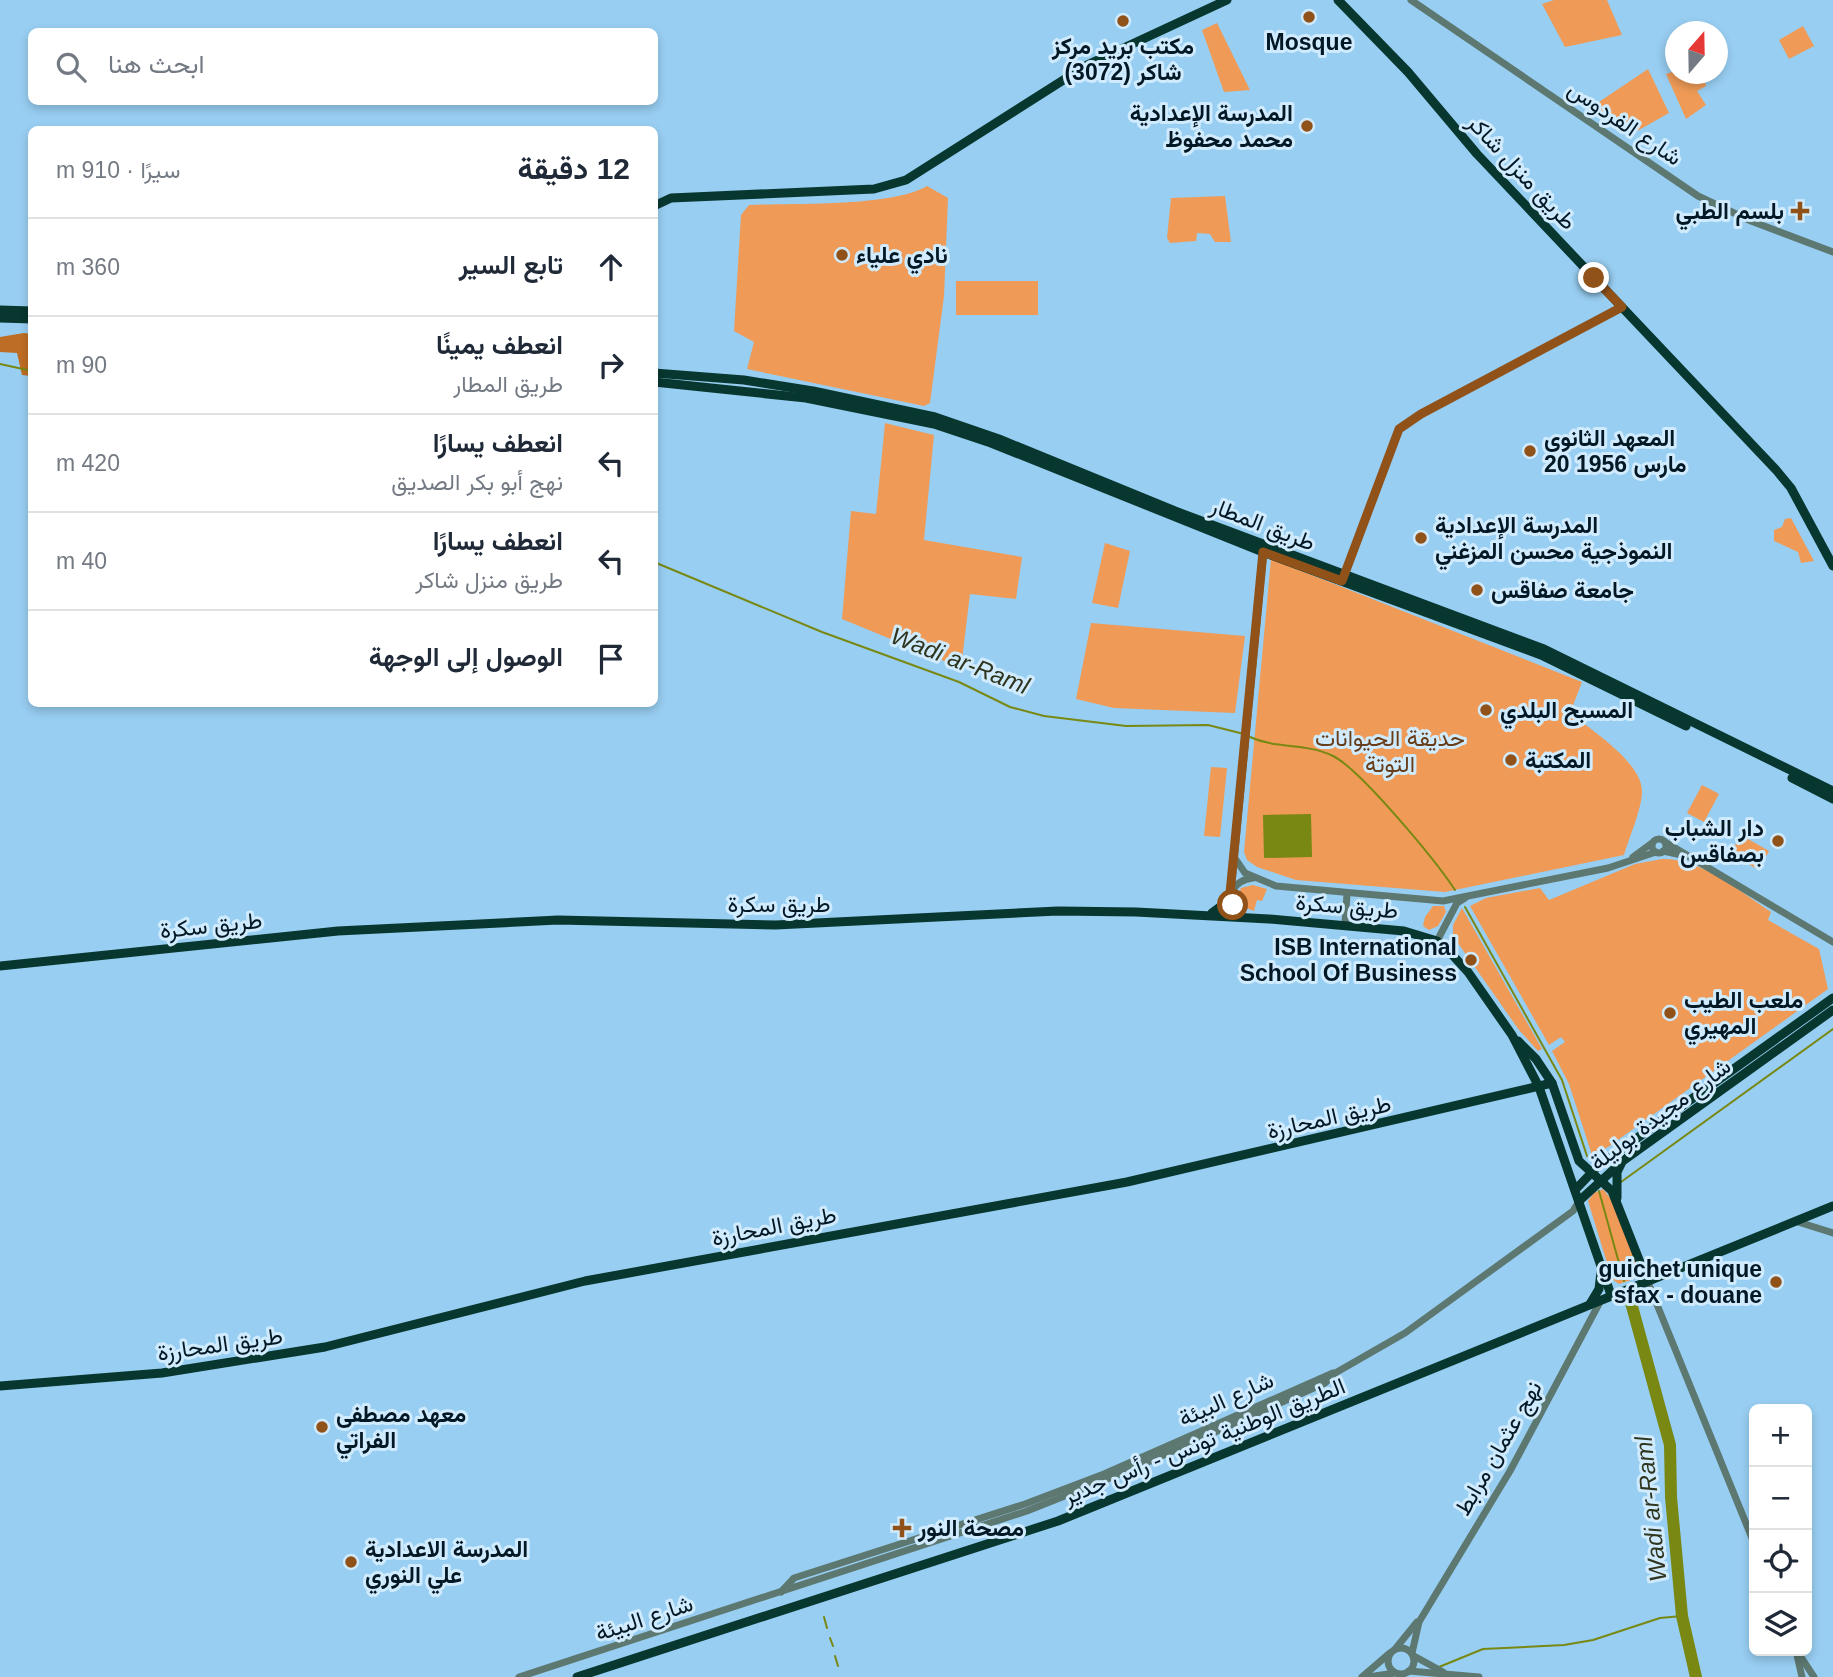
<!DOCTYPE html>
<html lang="ar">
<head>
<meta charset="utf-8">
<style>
	body { margin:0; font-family:Arial,Vazirmatn,sans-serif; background:#f6f6f7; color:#1f2937; direction:rtl }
	.controls { position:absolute; right:21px; bottom:21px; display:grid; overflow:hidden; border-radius:10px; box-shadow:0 4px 10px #0003 }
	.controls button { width:63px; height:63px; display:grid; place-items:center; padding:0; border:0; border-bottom:2px solid #e0e1e3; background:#fff; color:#1f2937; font:35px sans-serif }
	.compass { position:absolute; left:1665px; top:21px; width:63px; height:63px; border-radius:50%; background:#fff; box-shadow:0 4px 10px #0003; rotate:20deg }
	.stop { position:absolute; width:21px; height:21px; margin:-16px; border:5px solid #915219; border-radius:50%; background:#fff }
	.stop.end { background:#915219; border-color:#fff; box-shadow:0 2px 7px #0008 }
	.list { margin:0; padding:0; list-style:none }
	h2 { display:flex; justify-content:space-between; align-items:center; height:91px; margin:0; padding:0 28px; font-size:30px }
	h2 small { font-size:23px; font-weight:400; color:#747a83 }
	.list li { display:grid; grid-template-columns:46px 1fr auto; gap:21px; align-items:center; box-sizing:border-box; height:98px; padding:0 28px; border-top:2px solid #e0e1e3 }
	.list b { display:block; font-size:26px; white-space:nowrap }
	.list p { margin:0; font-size:23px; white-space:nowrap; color:#747a83 }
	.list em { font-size:23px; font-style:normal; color:#747a83 }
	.icon { flex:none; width:38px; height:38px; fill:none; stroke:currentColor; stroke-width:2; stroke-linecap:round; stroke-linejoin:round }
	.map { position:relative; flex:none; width:1833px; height:1677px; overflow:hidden; direction:ltr }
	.search { position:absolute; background:#fff; box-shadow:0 4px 10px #0003; left:28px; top:28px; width:630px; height:77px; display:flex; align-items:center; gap:18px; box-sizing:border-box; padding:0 24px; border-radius:10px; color:#747a83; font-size:26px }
	.panel { position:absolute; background:#fff; box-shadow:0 4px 10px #0003; left:28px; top:126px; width:630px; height:581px; border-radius:10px; direction:rtl }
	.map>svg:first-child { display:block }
	.green { fill:#ef9b57 }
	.forest { fill:#be6d24 }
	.water { fill:#788813 }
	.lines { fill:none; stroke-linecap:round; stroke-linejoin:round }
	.stream { stroke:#788813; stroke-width:2 }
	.river { stroke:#788813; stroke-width:12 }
	.minor { stroke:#5d7871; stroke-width:7 }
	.major { stroke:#07372f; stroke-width:9 }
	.route { stroke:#915219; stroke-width:9 }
	.poi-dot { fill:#915219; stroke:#d0ebfe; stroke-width:2.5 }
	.labels { text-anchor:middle; stroke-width:6; stroke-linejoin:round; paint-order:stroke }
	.poi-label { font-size:23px; font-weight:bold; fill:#031825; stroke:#d0ebfe; text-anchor:start }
	.street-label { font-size:23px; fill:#031825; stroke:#d0ebfe }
	.park-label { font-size:23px; fill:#683d19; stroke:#d0ebfe }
	.water-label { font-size:24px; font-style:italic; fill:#2f341d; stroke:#d0ebfe }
</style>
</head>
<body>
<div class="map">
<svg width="1833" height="1677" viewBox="0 0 1833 1677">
	<rect width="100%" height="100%" fill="#98cef2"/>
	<g class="green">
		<polygon points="1554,0 1607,0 1622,35 1565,47 1542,4"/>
		<polygon points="1217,23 1250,90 1224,92 1202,30"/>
		<polygon points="1803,26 1814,46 1789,59 1779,40"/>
		<polygon points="1648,69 1669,113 1630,135 1590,108"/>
		<polygon points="1675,71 1703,74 1706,86 1697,91 1706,105 1686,119 1666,74"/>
		<path d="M 927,186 L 948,198 L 944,296 L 930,403 L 924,406 L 747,369 L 754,342 L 734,331 L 741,215 L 749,205 C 794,203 892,207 927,186 Z"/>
		<polygon points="1225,196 1231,242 1215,242 1210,234 1197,233 1196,241 1170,243 1167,238 1171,198"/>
		<rect x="956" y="281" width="82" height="34"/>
		<polygon points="885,423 934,435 924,540 1022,557 1016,599 970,594 961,668 842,619 851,511 876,514"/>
		<polygon points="1791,518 1814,561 1801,563 1798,552 1774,541 1774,530 1782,527 1785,519"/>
		<polygon points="1105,543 1130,551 1118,608 1092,603"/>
		<path d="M 1271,559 L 1582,682 L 1570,713 C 1590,729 1643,763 1642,792 C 1642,808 1629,838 1624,855 L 1445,892 L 1296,880 L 1257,867 L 1247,860 L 1244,852 Z"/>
		<polygon points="1091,623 1245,636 1235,713 1114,708 1076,699"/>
		<polygon points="1211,767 1227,768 1220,837 1204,836"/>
		<polygon points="1702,785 1719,794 1704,822 1687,813"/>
		<polygon points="1741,835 1769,851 1759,870 1730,854"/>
		<path d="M 1662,859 C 1702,858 1739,891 1771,912 L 1768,920 L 1819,949 L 1828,989 L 1608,1147 L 1592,1155 L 1569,1084 L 1552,1051 L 1565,1042 L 1561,1037 L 1549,1045 L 1470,906 L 1486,898 L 1540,888 L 1549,900 L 1635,864 Z"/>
		<polygon points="1253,885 1267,889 1262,901 1257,900 1254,911 1241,906 1237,899 1241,888"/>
		<polygon points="1433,906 1444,906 1446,912 1438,926 1429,930 1423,926 1425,917"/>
		<polygon points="1462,908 1542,1049 1538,1051 1519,1030 1453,936 1453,925"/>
		<polygon points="1603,1189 1611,1199 1639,1270 1634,1279 1619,1284 1612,1279 1588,1201 1594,1193"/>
	</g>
	<polygon class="forest" points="24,333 31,334 31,376 22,375 17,353 0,352 0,337"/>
	<polygon class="water" points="1311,814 1312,857 1264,858 1263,815"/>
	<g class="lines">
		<g class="stream">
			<polyline points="0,364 32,371"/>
			<polyline points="654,562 822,632 959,682 1010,707 1044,716 1126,726 1208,725 1244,734"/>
			<path d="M 1250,737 C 1276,749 1307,743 1333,756 C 1361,770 1436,861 1455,890"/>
			<polyline points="1465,907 1562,1080 1587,1156"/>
			<polyline points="1621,1182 1833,1029"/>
			<polyline points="1599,1191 1624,1281"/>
			<polyline points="824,1617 827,1628"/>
			<polyline points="830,1638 833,1646"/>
			<polyline points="835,1656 838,1666"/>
			<polyline points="1439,1667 1483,1649 1564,1645 1593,1640 1660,1618 1682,1616"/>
		</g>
		<polyline class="river" points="1630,1299 1670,1445 1671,1497 1682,1616 1696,1677"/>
		<g class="minor">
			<polyline points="1411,0 1698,196 1751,221 1833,252"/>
			<polyline points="1344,577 1399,430 1421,414 1622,307"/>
			<circle cx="1659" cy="846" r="7"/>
			<polyline points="1665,842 1833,942"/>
			<polyline points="1663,851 1691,857"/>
			<polyline points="1234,857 1245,873 1276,886 1443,901 1608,868 1656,852"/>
			<polyline points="1633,857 1652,843"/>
			<path d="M 1225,916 C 1227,898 1232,880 1253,878"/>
			<polyline points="1233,917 1231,893 1264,549"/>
			<polyline points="1345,924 1347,894"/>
			<polyline points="1437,941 1457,903 1465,898"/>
			<polyline points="1795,1221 1833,1233"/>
			<polyline points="1647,1280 1754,1543"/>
			<polyline points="781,1592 794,1578 1025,1504 1104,1474 1333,1373"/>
			<circle cx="1401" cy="1661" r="13"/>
			<polyline points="1396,1648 1417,1622"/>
			<polyline points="1797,1651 1814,1677"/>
			<polyline points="1412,1653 1419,1622 1510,1471 1601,1300"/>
			<polyline points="1797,1655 1802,1677"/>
			<polyline points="1414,1656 1443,1672"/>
			<polyline points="1409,1671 1479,1677"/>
			<polyline points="519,1677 1027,1511 1130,1470 1325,1383 1337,1372 1405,1333 1573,1211 1579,1201"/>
			<polyline points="1362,1677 1390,1653"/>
			<polyline points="1368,1677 1395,1673"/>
		</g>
		<g class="major">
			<polyline points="1338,0 1408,72 1477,154 1777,471 1791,488 1833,566"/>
			<polyline points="654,206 671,198 874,189 906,180 1087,65 1227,0"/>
			<polyline points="0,310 32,311"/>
			<polyline points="0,318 32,319"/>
			<polyline points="654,373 744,380 813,391 935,417 999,439 1175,511 1544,649 1833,791"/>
			<polyline points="654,382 806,398 934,424 991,443 1263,552 1541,655 1686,726"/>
			<polyline points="1792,778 1833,799"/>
			<polyline points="1212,913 1227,902"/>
			<polyline points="0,966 338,931 558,920 776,925 1058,911 1136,912 1269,919 1404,931 1437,941 1448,950 1468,972 1512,1035 1539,1087 1611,1295"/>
			<polyline points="1518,1041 1536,1059 1552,1083 1579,1161 1612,1191 1647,1280"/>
			<polyline points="1575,1190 1598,1166 1833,998"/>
			<polyline points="1617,1198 1617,1172 1621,1164"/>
			<polyline points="1579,1201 1624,1160 1833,1010"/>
			<polyline points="1590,1304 1599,1289 1601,1272"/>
			<polyline points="0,1386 162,1373 325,1347 585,1281 1127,1182 1552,1083"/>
			<polyline points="577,1677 1058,1521 1833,1206"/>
		</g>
	</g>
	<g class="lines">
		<polyline class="route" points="1233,905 1230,893 1263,552 1342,581 1399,429 1421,414 1622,307 1594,278"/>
	</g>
	<g class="poi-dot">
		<circle cx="1309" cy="17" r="7"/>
		<circle cx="1123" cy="21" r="7"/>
		<circle cx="1307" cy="126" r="7"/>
		<path d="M1796.5 200.5h7v7h7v7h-7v7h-7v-7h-7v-7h7z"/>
		<circle cx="842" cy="255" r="7"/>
		<circle cx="1530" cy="451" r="7"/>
		<circle cx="1421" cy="538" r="7"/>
		<circle cx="1477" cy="590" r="7"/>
		<circle cx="1486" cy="710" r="7"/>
		<circle cx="1511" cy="760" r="7"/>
		<circle cx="1778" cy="841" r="7"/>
		<circle cx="1471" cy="960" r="7"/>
		<circle cx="1670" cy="1013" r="7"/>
		<circle cx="1776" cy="1282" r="7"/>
		<circle cx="322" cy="1427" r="7"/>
		<path d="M898.5 1517.5h7v7h7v7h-7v7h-7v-7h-7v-7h7z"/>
		<circle cx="351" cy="1562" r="7"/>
	</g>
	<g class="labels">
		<g class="poi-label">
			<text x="1309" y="50" text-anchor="middle">Mosque</text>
			<text x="1123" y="54" text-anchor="middle">مكتب بريد مركز<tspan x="1123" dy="26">شاكر (3072)</tspan></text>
			<text x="1293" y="121" text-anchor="end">المدرسة الإعدادية<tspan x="1293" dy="26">محمد محفوظ</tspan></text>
			<text x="1784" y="219" text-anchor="end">بلسم الطبي</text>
			<text x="856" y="263">نادي علياء</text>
			<text x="1544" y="446">المعهد الثانوي<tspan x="1544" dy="26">20 مارس 1956</tspan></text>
			<text x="1435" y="533">المدرسة الإعدادية<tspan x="1435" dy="26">النموذجية محسن المزغني</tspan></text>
			<text x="1491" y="598">جامعة صفاقس</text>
			<text x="1500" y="718">المسبح البلدي</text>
			<text x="1525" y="768">المكتبة</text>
			<text x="1764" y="836" text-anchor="end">دار الشباب<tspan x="1764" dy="26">بصفاقس</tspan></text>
			<text x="1457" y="955" text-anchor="end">ISB International<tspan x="1457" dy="26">School Of Business</tspan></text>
			<text x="1684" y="1008">ملعب الطيب<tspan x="1684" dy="26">المهيري</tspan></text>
			<text x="1762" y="1277" text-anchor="end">guichet unique<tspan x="1762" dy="26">sfax - douane</tspan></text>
			<text x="336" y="1422">معهد مصطفى<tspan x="336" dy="26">الفراتي</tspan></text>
			<text x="918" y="1536">مصحة النور</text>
			<text x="365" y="1557">المدرسة الاعدادية<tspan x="365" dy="26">علي النوري</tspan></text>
		</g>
		<g class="street-label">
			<text transform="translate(1625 123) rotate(34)" y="8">شارع الفردوس</text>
			<text transform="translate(1522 172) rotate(47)" y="8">طريق منزل شاكر</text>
			<text transform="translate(1263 524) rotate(21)" y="8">طريق المطار</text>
			<text x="779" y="912">طريق سكرة</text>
			<text transform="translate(1347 906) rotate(5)" y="8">طريق سكرة</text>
			<text transform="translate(211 925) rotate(-6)" y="8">طريق سكرة</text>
			<text transform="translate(1660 1114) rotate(-37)" y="8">شارع مجيدة بوليلة</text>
			<text transform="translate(1329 1117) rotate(-13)" y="8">طريق المحارزة</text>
			<text transform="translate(774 1226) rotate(-11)" y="8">طريق المحارزة</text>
			<text transform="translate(220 1344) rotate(-8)" y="8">طريق المحارزة</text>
			<text transform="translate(1226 1399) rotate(-24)" y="8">شارع البيئة</text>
			<text transform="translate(1204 1441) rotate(-22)" y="8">الطريق الوطنية تونس - رأس جدير</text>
			<text transform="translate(1498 1448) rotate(-60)" y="8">نهج عثمان مرابط</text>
			<text transform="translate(644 1618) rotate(-18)" y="8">شارع البيئة</text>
		</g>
		<g class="park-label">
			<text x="1390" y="746">حديقة الحيوانات<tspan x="1390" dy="26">التوتة</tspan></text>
		</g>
		<g class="water-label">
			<text transform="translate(960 661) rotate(21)" y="8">Wadi ar-Raml</text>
			<text transform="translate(1651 1509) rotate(-96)" y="8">Wadi ar-Raml</text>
		</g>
	</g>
</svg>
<div class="controls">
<button>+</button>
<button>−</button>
<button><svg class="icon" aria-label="locate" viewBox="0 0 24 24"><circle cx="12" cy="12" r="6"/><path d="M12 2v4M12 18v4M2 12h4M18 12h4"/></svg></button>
<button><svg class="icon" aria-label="layers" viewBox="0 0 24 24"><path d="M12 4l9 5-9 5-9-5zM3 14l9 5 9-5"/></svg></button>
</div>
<svg class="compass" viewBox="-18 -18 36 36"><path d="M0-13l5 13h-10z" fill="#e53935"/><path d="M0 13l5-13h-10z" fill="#747a83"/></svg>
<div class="stop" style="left:1233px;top:905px"></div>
<div class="stop end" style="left:1594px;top:278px"></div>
<div class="search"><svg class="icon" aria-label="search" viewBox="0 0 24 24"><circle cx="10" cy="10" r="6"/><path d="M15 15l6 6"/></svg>ابحث هنا</div>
<section class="panel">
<h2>12 دقيقة<small>سيرًا · 910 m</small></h2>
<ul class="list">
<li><svg class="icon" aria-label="ahead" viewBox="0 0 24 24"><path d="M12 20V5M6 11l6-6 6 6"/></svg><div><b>تابع السير</b></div><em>360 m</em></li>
<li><svg class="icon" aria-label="right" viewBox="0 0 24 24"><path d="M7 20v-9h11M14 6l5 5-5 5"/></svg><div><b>انعطف يمينًا</b><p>طريق المطار</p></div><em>90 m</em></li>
<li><svg class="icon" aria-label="left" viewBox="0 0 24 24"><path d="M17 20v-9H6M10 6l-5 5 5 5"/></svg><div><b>انعطف يسارًا</b><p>نهج أبو بكر الصديق</p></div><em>420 m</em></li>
<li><svg class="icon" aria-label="left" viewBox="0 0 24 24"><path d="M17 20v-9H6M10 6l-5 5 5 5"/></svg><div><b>انعطف يسارًا</b><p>طريق منزل شاكر</p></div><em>40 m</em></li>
<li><svg class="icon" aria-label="arrive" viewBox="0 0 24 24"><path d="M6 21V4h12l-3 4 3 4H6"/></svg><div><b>الوصول إلى الوجهة</b></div></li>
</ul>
</section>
</div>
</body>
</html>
